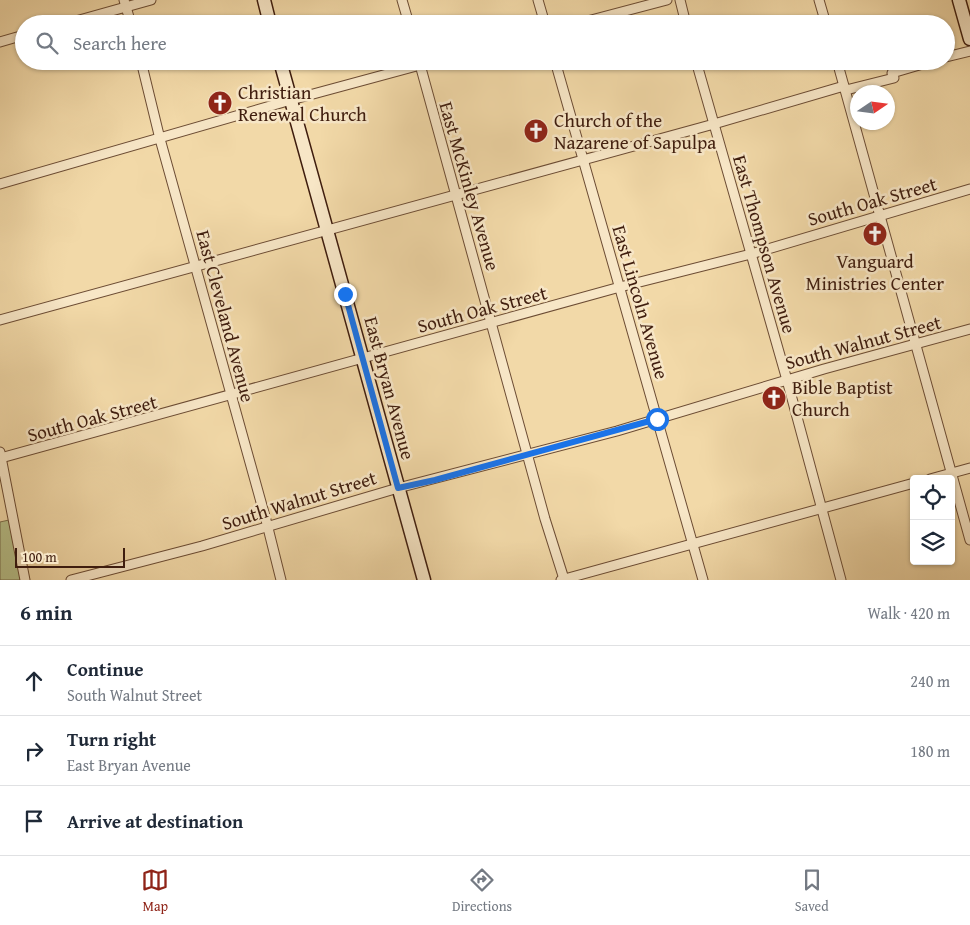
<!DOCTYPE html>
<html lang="en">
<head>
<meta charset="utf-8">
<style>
	body { margin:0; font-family:"Gentium Book Plus",serif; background:#f2f2f3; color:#1f2937 }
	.controls { position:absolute; right:15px; bottom:15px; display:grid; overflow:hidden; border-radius:5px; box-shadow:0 1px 4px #0004 }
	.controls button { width:45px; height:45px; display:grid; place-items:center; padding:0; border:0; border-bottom:1px solid #e0e1e3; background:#fff; color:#1f2937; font:25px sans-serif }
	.compass { position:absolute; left:850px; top:85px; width:45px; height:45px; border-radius:50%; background:#fff; box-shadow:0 1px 4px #0004; rotate:77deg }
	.scale { position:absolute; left:15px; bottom:12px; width:110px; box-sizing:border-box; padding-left:5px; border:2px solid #3f1d0e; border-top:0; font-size:14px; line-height:18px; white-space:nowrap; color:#3f1d0e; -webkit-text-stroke:4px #f7e6c6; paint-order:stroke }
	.stop { position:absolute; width:15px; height:15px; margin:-11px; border:4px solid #1a73e8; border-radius:50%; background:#fff }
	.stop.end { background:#1a73e8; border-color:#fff; box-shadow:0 1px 5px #0008 }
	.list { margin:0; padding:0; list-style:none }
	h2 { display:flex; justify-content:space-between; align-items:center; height:65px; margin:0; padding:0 20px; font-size:21px }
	h2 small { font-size:16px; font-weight:400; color:#747a83 }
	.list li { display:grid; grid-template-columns:32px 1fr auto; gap:15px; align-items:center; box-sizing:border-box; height:70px; padding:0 20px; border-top:1px solid #e0e1e3 }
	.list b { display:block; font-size:19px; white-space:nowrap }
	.list p { margin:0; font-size:16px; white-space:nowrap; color:#747a83 }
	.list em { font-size:16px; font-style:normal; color:#747a83 }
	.icon { flex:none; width:28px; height:28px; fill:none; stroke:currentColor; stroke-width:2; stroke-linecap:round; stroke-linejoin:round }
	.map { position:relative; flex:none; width:970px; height:580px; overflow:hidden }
	.search { position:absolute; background:#fff; box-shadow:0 1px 4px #0004; left:15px; right:15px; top:15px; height:55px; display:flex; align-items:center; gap:12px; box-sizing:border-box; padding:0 18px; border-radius:28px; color:#747a83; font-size:19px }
	.sheet { height:275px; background:#fff }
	nav { display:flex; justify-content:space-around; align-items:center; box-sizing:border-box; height:70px; border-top:1px solid #e0e1e3; background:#fff; font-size:14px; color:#747a83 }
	nav a { display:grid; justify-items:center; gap:2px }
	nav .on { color:#8f2418 }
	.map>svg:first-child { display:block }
	.green { fill:#b7c08a; stroke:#7b6e4c }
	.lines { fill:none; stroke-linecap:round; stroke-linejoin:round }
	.street-casing { stroke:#6c4c34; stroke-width:11 }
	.secondary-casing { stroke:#3f1d0e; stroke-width:15 }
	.street { stroke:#f7e6c6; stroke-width:9 }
	.secondary { stroke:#f7e6c6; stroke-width:12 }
	.route { stroke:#1a73e8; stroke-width:6 }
	.labels { text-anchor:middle; stroke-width:5; stroke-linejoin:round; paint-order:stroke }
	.poi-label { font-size:19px; fill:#3f1d0e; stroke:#f7e6c6; text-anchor:start }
	.street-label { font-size:19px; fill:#3f1d0e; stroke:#f7e6c6 }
</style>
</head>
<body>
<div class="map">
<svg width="970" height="580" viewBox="0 0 970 580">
	<rect width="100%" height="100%" fill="#f2d9a8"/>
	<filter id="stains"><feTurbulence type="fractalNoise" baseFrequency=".004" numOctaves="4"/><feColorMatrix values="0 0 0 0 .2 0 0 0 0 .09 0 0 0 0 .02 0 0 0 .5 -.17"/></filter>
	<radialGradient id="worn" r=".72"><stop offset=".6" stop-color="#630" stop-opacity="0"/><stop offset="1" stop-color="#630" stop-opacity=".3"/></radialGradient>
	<polygon class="green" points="9,520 21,580 0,580 0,522"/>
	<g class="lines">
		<defs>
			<g id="street">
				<polyline points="124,0 131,24"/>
				<polyline points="402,0 409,24"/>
				<polyline points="538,0 545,24"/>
				<polyline points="680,0 686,24"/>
				<polyline points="819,0 826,24"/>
				<polyline points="65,24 151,0"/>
				<polyline points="576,24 667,0"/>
				<polyline points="0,42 24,35"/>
				<polyline points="946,57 970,51"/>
				<polyline points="141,61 160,139 266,520 281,580"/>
				<polyline points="419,61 545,519 564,579"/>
				<polyline points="555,61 703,580"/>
				<polyline points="696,61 787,380 841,580"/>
				<polyline points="837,61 970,540"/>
				<polyline points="846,90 894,78 892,73 933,61"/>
				<polyline points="0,184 291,100 435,61"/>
				<polyline points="0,320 714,124 844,86"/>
				<polyline points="0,452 25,580"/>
				<polyline points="1,458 620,287 751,254 970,189"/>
				<polyline points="930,479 970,468"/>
				<polyline points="71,580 202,546 398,488 617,431 824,369 970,329"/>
				<polyline points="561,580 914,483"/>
			</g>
			<g id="secondary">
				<polyline points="264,0 270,24"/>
				<polyline points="959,0 970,39"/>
				<polyline points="280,61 424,580"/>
			</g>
		</defs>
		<use href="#street" class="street-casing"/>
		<use href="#secondary" class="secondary-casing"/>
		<use href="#street" class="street"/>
		<use href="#secondary" class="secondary"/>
	</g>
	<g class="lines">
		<polyline class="route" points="345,294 398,488 435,480 657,419"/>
	</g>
	<defs>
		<symbol id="church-disc" viewBox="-11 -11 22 22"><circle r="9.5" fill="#8f2418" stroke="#f7e6c6"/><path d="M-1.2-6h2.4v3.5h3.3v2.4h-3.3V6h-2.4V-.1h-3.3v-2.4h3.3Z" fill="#fff"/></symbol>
	</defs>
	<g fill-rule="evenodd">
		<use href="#church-disc" x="206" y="89" width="28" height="28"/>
		<use href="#church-disc" x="522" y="117" width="28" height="28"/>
		<use href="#church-disc" x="861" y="220" width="28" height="28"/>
		<use href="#church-disc" x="760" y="384" width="28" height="28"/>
	</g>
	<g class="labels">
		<g class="poi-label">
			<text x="238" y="99">Christian<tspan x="238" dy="22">Renewal Church</tspan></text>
			<text x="554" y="127">Church of the<tspan x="554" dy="22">Nazarene of Sapulpa</tspan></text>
			<text x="875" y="268" text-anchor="middle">Vanguard<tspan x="875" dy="22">Ministries Center</tspan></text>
			<text x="792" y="394">Bible Baptist<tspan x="792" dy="22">Church</tspan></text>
		</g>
		<g class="street-label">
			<text transform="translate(470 186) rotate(74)" y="7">East McKinley Avenue</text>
			<text transform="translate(872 201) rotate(-16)" y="7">South Oak Street</text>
			<text transform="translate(765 244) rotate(74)" y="7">East Thompson Avenue</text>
			<text transform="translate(641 302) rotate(74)" y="7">East Lincoln Avenue</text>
			<text transform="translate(482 309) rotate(-15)" y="7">South Oak Street</text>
			<text transform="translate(226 316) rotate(75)" y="7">East Cleveland Avenue</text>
			<text transform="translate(863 342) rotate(-15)" y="7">South Walnut Street</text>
			<text transform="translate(390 388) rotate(75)" y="7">East Bryan Avenue</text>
			<text transform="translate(92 418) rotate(-15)" y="7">South Oak Street</text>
			<text transform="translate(299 500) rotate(-17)" y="7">South Walnut Street</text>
		</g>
	</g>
	<rect width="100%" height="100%" filter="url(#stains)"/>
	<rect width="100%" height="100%" fill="url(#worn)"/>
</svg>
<div class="controls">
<button><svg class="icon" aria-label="locate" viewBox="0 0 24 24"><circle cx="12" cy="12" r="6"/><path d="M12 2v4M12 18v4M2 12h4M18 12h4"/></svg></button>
<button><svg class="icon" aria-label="layers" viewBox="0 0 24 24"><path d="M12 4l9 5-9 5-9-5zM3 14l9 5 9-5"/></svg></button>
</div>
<svg class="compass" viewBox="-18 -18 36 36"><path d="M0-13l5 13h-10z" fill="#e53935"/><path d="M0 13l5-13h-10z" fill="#747a83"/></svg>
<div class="scale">100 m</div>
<div class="stop" style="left:657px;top:419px"></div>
<div class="stop end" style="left:345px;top:294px"></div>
<div class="search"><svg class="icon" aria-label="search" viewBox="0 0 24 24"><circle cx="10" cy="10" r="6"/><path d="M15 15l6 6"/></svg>Search here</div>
</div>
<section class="sheet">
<h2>6 min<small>Walk · 420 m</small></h2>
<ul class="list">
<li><svg class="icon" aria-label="ahead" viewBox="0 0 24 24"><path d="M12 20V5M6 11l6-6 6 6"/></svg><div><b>Continue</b><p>South Walnut Street</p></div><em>240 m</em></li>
<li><svg class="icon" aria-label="right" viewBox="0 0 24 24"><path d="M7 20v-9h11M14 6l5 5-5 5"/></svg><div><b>Turn right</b><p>East Bryan Avenue</p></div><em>180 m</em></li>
<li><svg class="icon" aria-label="arrive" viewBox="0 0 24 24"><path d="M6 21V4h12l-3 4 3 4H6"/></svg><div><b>Arrive at destination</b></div></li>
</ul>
</section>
<nav>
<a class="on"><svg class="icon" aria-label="map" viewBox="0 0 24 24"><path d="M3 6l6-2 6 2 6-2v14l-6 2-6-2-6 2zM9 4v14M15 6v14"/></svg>Map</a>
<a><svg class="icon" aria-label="directions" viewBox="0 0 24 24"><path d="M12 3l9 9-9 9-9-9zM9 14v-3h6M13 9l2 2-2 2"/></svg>Directions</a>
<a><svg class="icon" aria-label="saved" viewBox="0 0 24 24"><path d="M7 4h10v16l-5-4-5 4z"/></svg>Saved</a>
</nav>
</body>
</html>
